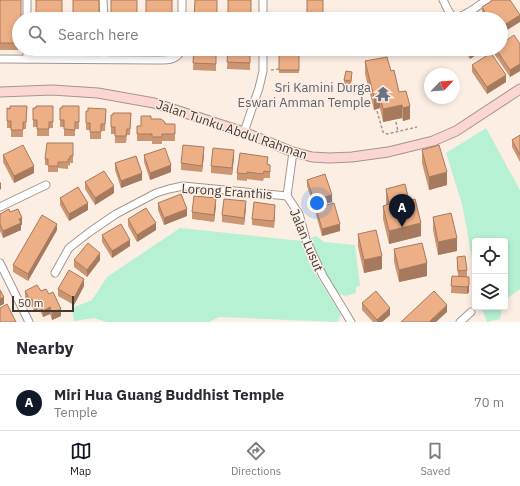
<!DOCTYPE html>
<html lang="en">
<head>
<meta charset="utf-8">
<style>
	body { margin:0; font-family:"IBM Plex Sans",sans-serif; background:#f7f7f7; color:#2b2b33 }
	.controls { position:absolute; right:12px; bottom:12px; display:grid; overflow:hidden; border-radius:4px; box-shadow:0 2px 6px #0003 }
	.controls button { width:36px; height:36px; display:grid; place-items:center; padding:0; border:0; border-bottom:1px solid #e1e1e2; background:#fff; color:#2b2b33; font:20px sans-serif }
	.compass { position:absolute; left:424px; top:68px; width:36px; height:36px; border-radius:50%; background:#fff; box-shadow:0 2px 6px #0003; rotate:65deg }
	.scale { position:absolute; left:12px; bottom:10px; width:62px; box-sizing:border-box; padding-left:4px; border:2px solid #3f3936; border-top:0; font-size:11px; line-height:14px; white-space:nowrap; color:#3f3936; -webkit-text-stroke:3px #fdeee4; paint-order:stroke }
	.you { position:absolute; left:317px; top:203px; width:14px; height:14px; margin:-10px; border:3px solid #fff; border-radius:50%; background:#1a73e8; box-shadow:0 0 0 6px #1a73e833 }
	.badge { display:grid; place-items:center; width:26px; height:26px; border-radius:50%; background:#111827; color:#fff; font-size:13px; font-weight:700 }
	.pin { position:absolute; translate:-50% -33px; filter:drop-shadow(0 1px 2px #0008) }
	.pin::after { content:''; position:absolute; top:21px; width:14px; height:12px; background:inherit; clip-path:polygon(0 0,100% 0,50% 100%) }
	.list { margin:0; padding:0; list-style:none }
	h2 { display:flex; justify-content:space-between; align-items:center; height:52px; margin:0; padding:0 16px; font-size:17px }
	h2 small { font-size:13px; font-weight:400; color:#7c7c81 }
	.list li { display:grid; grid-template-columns:26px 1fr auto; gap:12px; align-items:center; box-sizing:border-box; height:56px; padding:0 16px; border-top:1px solid #e1e1e2 }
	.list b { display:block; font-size:15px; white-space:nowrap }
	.list p { margin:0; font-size:13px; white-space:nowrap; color:#7c7c81 }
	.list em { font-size:13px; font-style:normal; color:#7c7c81 }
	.icon { flex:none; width:22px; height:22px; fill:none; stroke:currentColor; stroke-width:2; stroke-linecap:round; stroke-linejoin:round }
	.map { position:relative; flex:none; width:520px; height:322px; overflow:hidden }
	.search { position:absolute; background:#fff; box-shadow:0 2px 6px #0003; left:12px; right:12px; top:12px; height:44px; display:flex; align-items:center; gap:10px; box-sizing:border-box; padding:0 14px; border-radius:22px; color:#7c7c81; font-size:15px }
	.sheet { height:108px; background:#fff }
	nav { display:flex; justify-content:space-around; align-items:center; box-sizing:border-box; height:56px; border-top:1px solid #e1e1e2; background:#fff; font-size:11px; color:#7c7c81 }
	nav a { display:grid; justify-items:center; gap:2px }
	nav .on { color:#111827 }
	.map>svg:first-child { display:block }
	.green { fill:#b6f1d4 }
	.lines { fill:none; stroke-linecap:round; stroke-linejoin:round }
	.street-casing { stroke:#a4968d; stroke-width:9 }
	.secondary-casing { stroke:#a4968d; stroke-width:11 }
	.path { stroke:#a39892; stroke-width:1.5; stroke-dasharray:3 2; stroke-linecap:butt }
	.street { stroke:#fff; stroke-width:7 }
	.secondary { stroke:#fcd7d2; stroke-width:9 }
	.wall { fill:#cc9673 }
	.shaded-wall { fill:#a67a5e }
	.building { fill:#edaf86; stroke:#a67a5e }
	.labels { text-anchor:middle; stroke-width:3; stroke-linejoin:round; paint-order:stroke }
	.worship-label { font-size:13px; fill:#5b616d; stroke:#fdeee4; text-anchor:end }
	.street-label { font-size:13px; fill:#3f3936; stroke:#fdeee4 }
</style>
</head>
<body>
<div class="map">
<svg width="520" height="322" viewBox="0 0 520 322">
	<rect width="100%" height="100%" fill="#fdeee4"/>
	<g class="green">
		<polygon points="486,128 520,190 520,289 505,300 505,241 475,241 475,274 462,204 446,153"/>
		<polygon points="180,228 302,241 310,265 341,315 338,322 219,317 209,322 107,322 94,318 74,321 72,308 92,300 107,277"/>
		<polygon points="316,236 324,242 355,245 360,286 356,287 356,293 346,296 339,294 320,265 309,242 311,238"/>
		<polygon points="481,307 502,307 500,319 487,322"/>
	</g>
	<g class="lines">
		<defs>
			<g id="street">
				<polyline points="103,0 104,19"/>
				<polyline points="182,0 182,19"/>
				<polyline points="263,0 263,19"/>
				<path d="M 443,0 C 446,5 448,13 453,16 C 460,21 480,4 487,0"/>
				<polyline points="27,19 27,0"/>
				<polyline points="104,49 104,59"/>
				<path d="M 0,59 L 158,60 C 169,60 178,60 181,49"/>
				<polyline points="27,59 27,49"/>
				<polyline points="244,132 259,88 263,71 263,49"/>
				<polyline points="293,152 287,196 299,214 306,240 323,276 351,322"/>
				<polyline points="0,207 46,185"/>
				<polyline points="0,263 29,322"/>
				<polyline points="55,273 69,248 91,231 116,214 156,193 169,189 183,186 287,196"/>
				<polyline points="460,322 471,312"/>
			</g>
			<polyline id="secondary" points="0,92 52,90 98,93 154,103 244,132 293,152 312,157 329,158 352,157 388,152 433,141 456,131 520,89"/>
		</defs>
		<use href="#street" class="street-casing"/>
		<use href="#secondary" class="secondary-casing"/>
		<g class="path">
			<polyline points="271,70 279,69"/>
			<polyline points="377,111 383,132 387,134 417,127"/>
			<polyline points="396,122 398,132"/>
		</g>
		<use href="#street" class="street"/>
		<use href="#secondary" class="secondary"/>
	</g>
	<g class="wall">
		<polygon points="0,0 19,19 19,49 21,49 21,50 0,50"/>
		<rect x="307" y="0" width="16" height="19"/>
		<polygon points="482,7 520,22 501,19 485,19 482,14"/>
		<polygon points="520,44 520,71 510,77 495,55 495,49 501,49"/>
		<polygon points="194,49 216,49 216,71 193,70"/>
		<polygon points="228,49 250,49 250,70 227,69"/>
		<rect x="279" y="49" width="20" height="24"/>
		<polygon points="463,49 485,49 470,59"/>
		<polygon points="365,61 391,71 410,119 403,121 402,118 383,122 380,108 374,110 365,74"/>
		<polygon points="472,65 506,82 487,94 472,72"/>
		<polygon points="352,76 351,85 344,84 344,80"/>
		<polygon points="27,106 26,129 23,129 23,137 11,137 11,128 7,128 7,108"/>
		<polygon points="53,106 53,128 49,128 49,136 37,136 37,127 33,127 33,108"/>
		<polygon points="79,106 79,129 75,129 75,136 64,136 64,127 60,127 60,108"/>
		<polygon points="106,109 105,131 101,131 101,139 90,139 90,130 86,130 86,111"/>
		<polygon points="131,113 130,135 127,135 126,143 115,143 115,134 111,134 111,115"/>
		<polygon points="165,124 175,124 175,141 162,141 162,144 152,144 152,141 137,141 137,126"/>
		<polygon points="520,135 520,162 512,147 512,140"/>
		<polygon points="73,143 73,163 70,163 70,166 68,165 68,169 58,168 58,172 48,172 48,165 45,165 45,159"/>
		<polygon points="422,150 447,185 429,190 422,163"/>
		<polygon points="204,154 202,172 181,170 181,163"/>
		<polygon points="3,155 34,173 14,183 3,162"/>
		<polygon points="144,155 171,172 150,180 144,162"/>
		<polygon points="234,157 232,175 211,173 211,166"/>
		<polygon points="115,163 142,180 121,188 115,170"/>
		<polygon points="268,165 270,172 270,178 264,178 263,181 247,179 247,181 237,180 237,173"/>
		<polygon points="307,180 332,202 314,207 307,186"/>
		<polygon points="85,182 114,193 95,205 85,189"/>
		<polygon points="386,189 409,201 421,236 389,244 383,219 383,206 386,205"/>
		<polygon points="60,198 88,210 69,221 60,205"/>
		<polygon points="158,203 187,216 164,225 158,210"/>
		<polygon points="216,205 214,222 192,219 192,212"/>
		<polygon points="246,208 244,225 222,222 222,215"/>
		<polygon points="316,208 340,231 322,236 316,215"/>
		<polygon points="10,212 22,225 21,225 21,230 3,238 0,231 0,214"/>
		<polygon points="275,212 274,228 252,225 252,219"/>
		<polygon points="433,217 457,251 438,255 433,230"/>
		<polygon points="128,219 156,230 137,242 128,226"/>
		<polygon points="57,230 28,281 13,272 13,265"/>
		<polygon points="358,234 382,269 364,273 358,247"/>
		<polygon points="102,235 130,246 112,258 102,242"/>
		<polygon points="394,249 427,276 399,282 394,262"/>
		<polygon points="457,257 467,270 467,277 465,277 469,277 469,292 467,294 451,293 452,276 458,276 457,264"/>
		<polygon points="74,260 100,260 87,277 74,267"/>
		<polygon points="84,286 74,305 58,296 58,289"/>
		<polygon points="25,291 41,291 61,316 52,320 50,314 43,317 39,309 34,311 32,306 30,307 25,297"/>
		<polygon points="362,303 390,315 382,322 373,322 362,310"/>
	</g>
	<g class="shaded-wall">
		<polygon points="520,15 520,22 501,34 501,27"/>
		<polygon points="475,49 485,49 470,59 470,53"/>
		<polygon points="520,64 520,71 510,77 510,70"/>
		<polygon points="506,75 506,82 487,94 487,87"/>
		<polygon points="380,95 380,108 374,110 374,97"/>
		<polygon points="402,105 402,118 383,122 383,109"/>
		<polygon points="410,106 410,119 403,121 403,108"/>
		<polygon points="204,147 204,154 202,172 202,166"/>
		<polygon points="234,150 234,157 232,175 232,168"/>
		<polygon points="171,165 171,172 150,180 150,173"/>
		<polygon points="34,166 34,173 14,183 14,176"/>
		<polygon points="447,172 447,185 429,190 429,177"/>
		<polygon points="142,173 142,180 121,188 121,181"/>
		<polygon points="1,182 1,189 0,190 0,183"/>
		<polygon points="114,186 114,193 95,205 95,198"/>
		<polygon points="332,195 332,202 314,207 314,200"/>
		<polygon points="216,198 216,205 214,222 214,215"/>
		<polygon points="246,201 246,208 244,225 244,218"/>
		<polygon points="88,203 88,210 69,221 69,214"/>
		<polygon points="275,205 275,212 274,228 274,221"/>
		<polygon points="187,209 187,216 164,225 164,218"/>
		<polygon points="22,218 22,225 21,225 21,230 3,238 3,231 19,219"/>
		<polygon points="156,223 156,230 137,242 137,235"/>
		<polygon points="421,223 421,236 389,244 389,231"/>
		<polygon points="57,224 57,230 28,281 28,274"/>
		<polygon points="340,224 340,231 322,236 322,229"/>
		<polygon points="457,238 457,251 438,255 438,242"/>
		<polygon points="130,240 130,246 112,258 112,251"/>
		<polygon points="100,253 100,260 87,277 87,270"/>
		<polygon points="382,256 382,269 364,273 364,260"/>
		<polygon points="427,263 427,276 399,282 399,270"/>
		<polygon points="84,279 84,286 74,305 74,298"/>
		<polygon points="469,285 469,292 467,294 467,287"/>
		<polygon points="4,297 4,304 0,306 0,299"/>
		<polygon points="32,299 32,306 30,307 30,300"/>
		<polygon points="39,302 39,309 34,311 34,304"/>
		<polygon points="447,305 447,312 436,322 429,322"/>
		<polygon points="50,307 50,314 43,317 43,311"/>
		<polygon points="390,308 390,315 382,322 377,322 377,320"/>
		<polygon points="61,309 61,316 52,320 52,313"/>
	</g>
	<g class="building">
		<polygon points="0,0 21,0 21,19 19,19 19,43 0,43"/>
		<rect x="36" y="0" width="26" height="19"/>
		<rect x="73" y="0" width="26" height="19"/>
		<rect x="111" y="0" width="26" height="19"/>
		<rect x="146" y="0" width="26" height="19"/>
		<polygon points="195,0 217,0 217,19 194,19"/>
		<rect x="228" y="0" width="23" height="19"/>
		<rect x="307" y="0" width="16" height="16"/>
		<polygon points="493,0 510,0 520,15 501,27 501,19 489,19 482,7"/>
		<polygon points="478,14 481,19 471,19"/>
		<polygon points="514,35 520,44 520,64 510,70 496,49 501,49 501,44"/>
		<polygon points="194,49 216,49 216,64 193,63"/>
		<polygon points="228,49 250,49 250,63 227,62"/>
		<rect x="279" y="49" width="20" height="21"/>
		<polygon points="468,49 475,49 470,53"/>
		<polygon points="491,53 506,75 487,87 472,65"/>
		<polygon points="387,57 391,71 394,70 399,92 406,91 410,106 403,108 402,105 383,109 380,95 374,97 365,61"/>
		<polygon points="346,71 352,72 351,81 344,80"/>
		<polygon points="10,106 27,106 26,122 23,122 23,130 11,130 11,121 7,121 7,108 10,109"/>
		<polygon points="36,106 53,106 53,122 49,122 49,129 37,129 37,120 33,120 33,108 36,108"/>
		<polygon points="62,106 79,106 79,122 75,122 75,130 64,129 64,120 60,120 60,108 62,108"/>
		<polygon points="88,108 106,109 105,124 101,124 101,132 90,132 90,123 86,123 86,111 88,111"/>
		<polygon points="113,113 131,113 130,129 127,129 126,136 115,136 115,127 111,127 111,115 113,115"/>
		<polygon points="141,116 151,116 151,119 161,119 165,122 165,124 175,124 175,134 162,134 162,137 152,137 152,134 137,134 137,126 141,126"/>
		<polygon points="520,135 520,155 512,140"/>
		<polygon points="47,143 73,143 73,156 70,156 70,159 68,159 68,162 58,162 58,166 48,166 48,159 45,159"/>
		<polygon points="23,145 34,166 14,176 3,155"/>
		<polygon points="183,145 204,147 202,166 181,163"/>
		<polygon points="439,145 447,172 429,177 422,150"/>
		<polygon points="165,148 171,165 150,173 144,155"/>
		<polygon points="213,148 234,150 232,168 211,166"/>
		<polygon points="240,153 268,157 267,164 270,165 270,172 264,171 263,174 247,172 247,174 237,173"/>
		<polygon points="136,156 142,173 121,181 115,163"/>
		<polygon points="104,171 114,186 95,198 85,182"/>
		<polygon points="325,174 332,195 314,200 307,180"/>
		<polygon points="405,184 409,201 415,199 421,223 389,231 383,206 389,204 386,189"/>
		<polygon points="78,187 88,203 69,214 60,198"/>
		<polygon points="181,194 187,209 164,218 158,203"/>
		<polygon points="194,196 216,198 214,215 192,212"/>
		<polygon points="224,199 246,201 244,218 222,215"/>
		<polygon points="254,202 275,205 274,221 252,219"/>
		<polygon points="334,203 340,224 322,229 316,208"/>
		<polygon points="146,208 156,223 137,235 128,219"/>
		<polygon points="9,209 10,212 18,209 22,218 19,219 21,223 3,231 0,224 0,214"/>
		<polygon points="451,213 457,238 438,242 433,217"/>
		<polygon points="42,215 57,224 28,274 13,265"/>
		<polygon points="121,224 130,240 112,251 102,235"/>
		<polygon points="376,230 382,256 364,260 358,234"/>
		<polygon points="88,243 100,253 87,270 74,260"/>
		<polygon points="422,243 427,263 399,270 394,249"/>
		<polygon points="465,256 467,270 458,271 457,257"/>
		<polygon points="69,270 84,279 74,298 58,289"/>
		<polygon points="452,276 469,277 469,285 467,287 451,286"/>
		<polygon points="37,285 41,291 46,289 49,294 53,292 61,309 52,313 50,307 43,311 39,302 34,304 32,299 30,300 25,291"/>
		<polygon points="0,290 4,297 0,299"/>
		<polygon points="376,291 390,308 377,320 362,303"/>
		<polygon points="434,291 447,305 429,322 401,322"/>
		<polygon points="7,304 16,322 0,322 0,308"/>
	</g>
	<defs>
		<symbol id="temple-bare" viewBox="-9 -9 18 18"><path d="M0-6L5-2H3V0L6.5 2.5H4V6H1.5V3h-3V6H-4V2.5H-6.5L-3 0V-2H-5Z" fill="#6b7280" stroke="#fdeee4" stroke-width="2.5" paint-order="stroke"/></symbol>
	</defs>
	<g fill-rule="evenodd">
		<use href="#temple-bare" x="372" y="83" width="22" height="22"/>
	</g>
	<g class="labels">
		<g class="worship-label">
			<text x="371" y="92">Sri Kamini Durga<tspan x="371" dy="15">Eswari Amman Temple</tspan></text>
		</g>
		<g class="street-label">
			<text transform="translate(232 129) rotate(19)" y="5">Jalan Tunku Abdul Rahman</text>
			<text transform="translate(227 191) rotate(4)" y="5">Lorong Eranthis</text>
			<text transform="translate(307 240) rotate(67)" y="5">Jalan Lusut</text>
		</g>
	</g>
</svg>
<div class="controls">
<button><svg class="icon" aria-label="locate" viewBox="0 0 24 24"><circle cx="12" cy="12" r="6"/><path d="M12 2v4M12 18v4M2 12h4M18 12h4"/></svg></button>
<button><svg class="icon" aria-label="layers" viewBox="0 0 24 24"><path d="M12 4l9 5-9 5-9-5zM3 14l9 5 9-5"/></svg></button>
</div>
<svg class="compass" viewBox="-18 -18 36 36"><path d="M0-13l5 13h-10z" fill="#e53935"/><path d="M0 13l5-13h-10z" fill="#7c7c81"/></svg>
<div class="scale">50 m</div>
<div class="you"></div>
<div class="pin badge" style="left:402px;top:227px">A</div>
<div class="search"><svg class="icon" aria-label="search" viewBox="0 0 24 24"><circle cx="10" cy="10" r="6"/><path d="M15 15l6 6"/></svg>Search here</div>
</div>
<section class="sheet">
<h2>Nearby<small></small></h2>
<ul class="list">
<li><span class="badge">A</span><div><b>Miri Hua Guang Buddhist Temple</b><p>Temple</p></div><em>70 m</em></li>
</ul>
</section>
<nav>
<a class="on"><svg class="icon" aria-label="map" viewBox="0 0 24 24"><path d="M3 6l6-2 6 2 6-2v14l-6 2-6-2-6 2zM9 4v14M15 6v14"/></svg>Map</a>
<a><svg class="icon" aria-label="directions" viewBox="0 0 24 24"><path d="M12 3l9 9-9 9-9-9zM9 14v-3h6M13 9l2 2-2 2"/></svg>Directions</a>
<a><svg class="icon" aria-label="saved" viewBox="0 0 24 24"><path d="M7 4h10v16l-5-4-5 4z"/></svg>Saved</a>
</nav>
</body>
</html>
